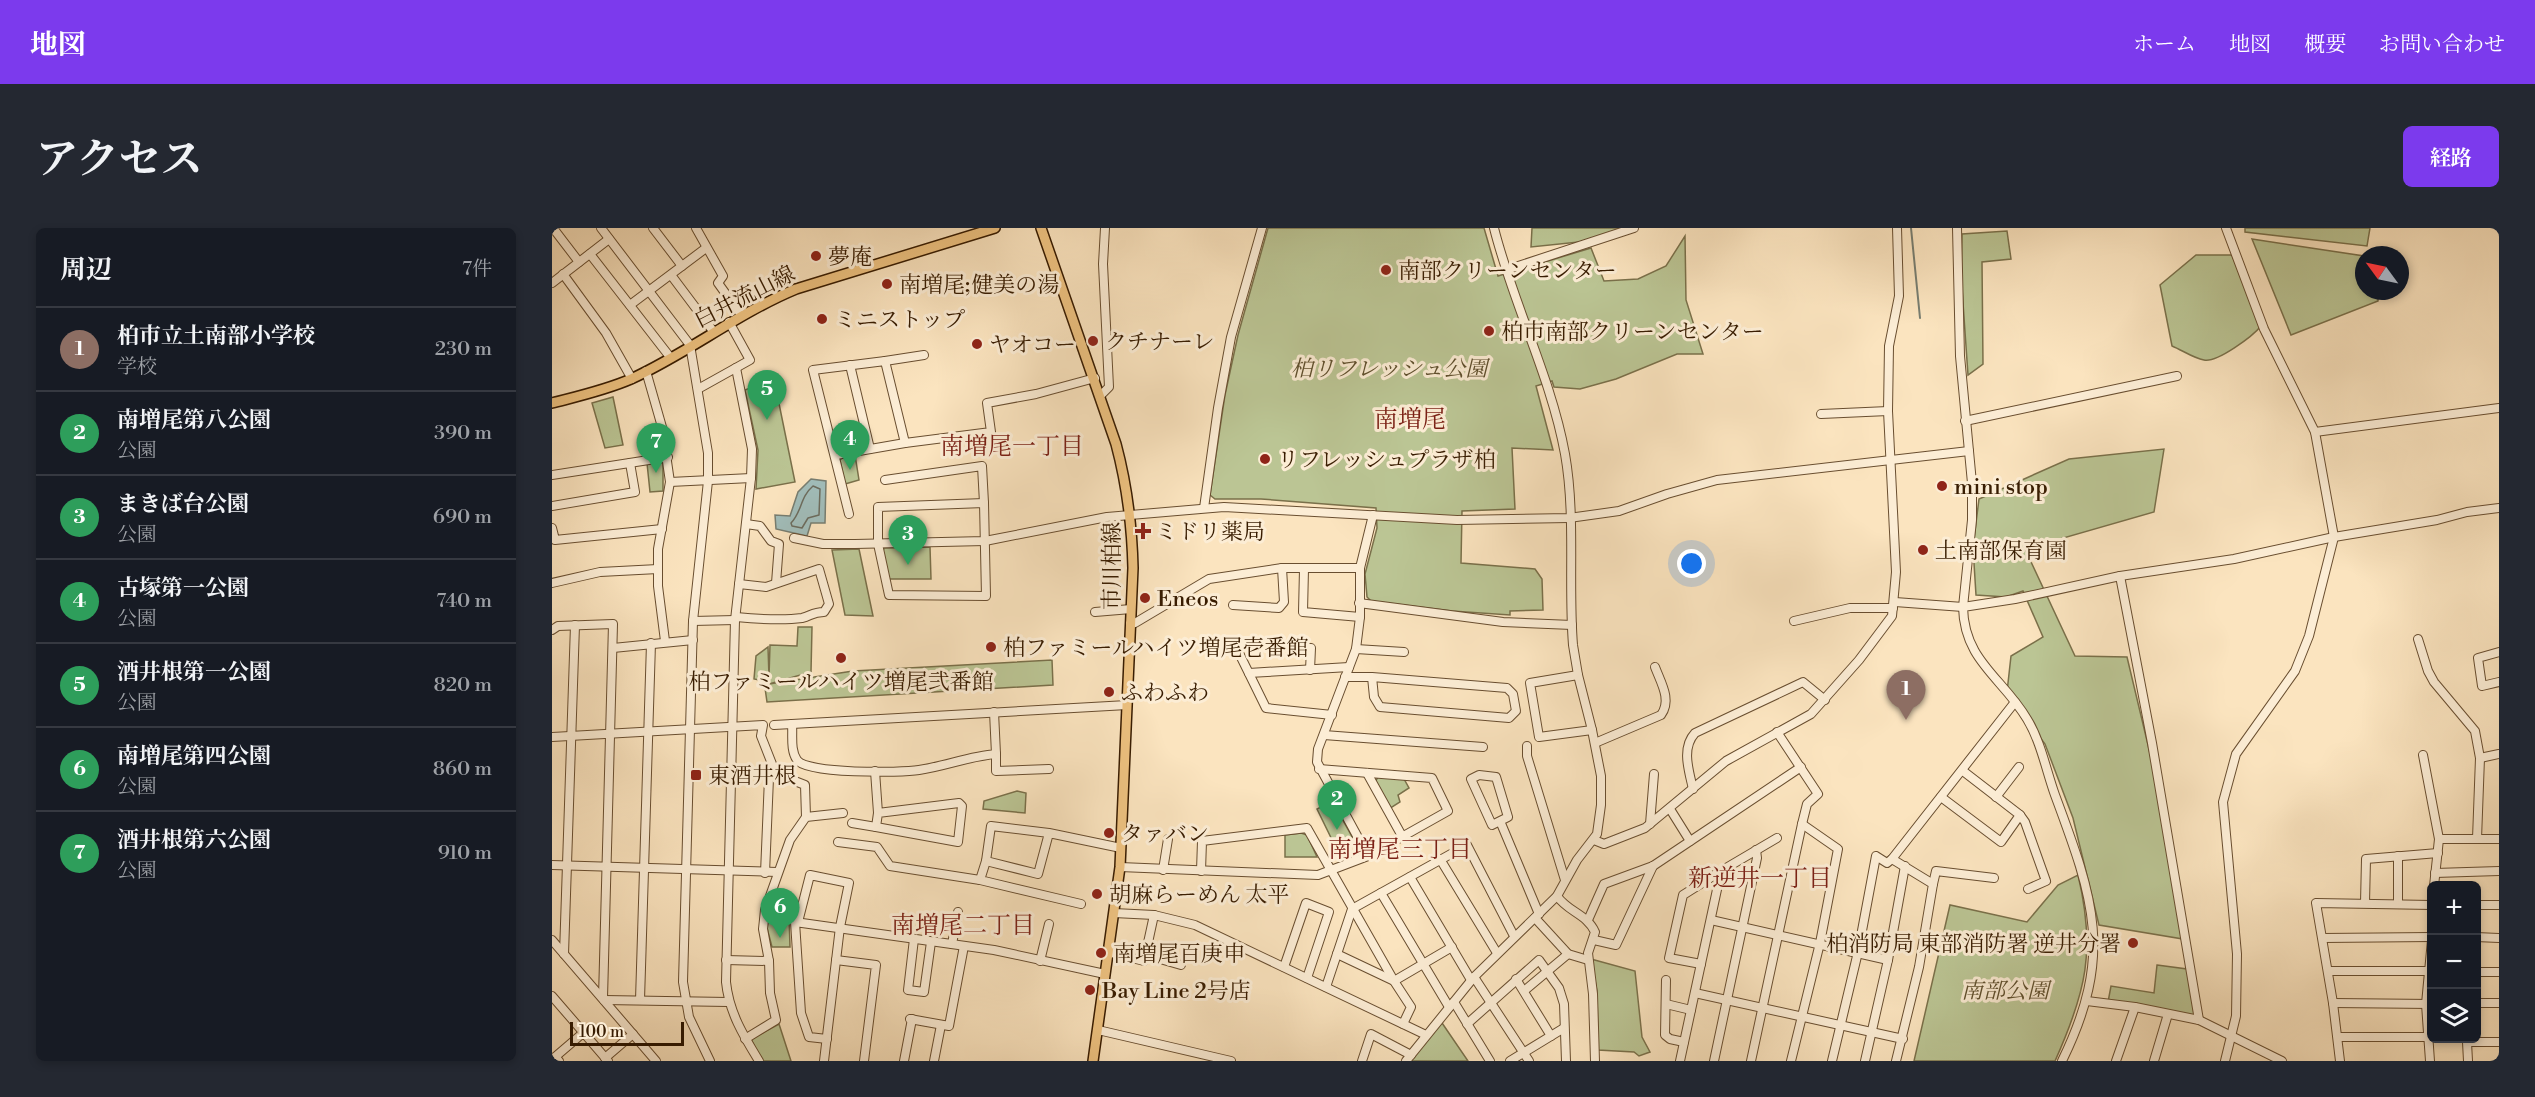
<!DOCTYPE html>
<html lang="ja">
<head>
<meta charset="utf-8">
<style>
	body { margin:0; font-family:"Libre Bodoni","Noto Serif JP",serif; background:#242831; color:#f1f3f6 }
	.controls { position:absolute; right:18px; bottom:18px; display:grid; overflow:hidden; border-radius:9px; box-shadow:0 3px 9px #0003 }
	.controls button { width:54px; height:54px; display:grid; place-items:center; padding:0; border:0; border-bottom:2px solid #363941; background:#171b24; color:#f1f3f6; font:30px sans-serif }
	.compass { position:absolute; left:1803px; top:18px; width:54px; height:54px; border-radius:50%; background:#171b24; box-shadow:0 3px 9px #0003; rotate:303deg }
	.scale { position:absolute; left:18px; bottom:15px; width:114px; box-sizing:border-box; padding-left:6px; border:3px solid #381c01; border-top:0; font-size:16px; line-height:21px; white-space:nowrap; color:#381c01; -webkit-text-stroke:4px #fcedd5; paint-order:stroke }
	.you { position:absolute; left:1140px; top:336px; width:21px; height:21px; margin:-15px; border:4px solid #fff; border-radius:50%; background:#1a73e8; box-shadow:0 0 0 9px #1a73e833 }
	.badge { display:grid; place-items:center; width:39px; height:39px; border-radius:50%; background:#7c3aed; color:#fff; font-size:20px; font-weight:700 }
	.pin { position:absolute; translate:-50% -50px; filter:drop-shadow(0 2px 3px #0008) }
	.pin::after { content:''; position:absolute; top:32px; width:21px; height:18px; background:inherit; clip-path:polygon(0 0,100% 0,50% 100%) }
	.list { margin:0; padding:0; list-style:none }
	h2 { display:flex; justify-content:space-between; align-items:center; height:78px; margin:0; padding:0 24px; font-size:26px }
	h2 small { font-size:20px; font-weight:400; color:#9ea1a6 }
	.list li { display:grid; grid-template-columns:39px 1fr auto; gap:18px; align-items:center; box-sizing:border-box; height:84px; padding:0 24px; border-top:2px solid #363941 }
	.list b { display:block; font-size:22px; white-space:nowrap }
	.list p { margin:0; font-size:20px; white-space:nowrap; color:#9ea1a6 }
	.list em { font-size:20px; font-style:normal; color:#9ea1a6 }
	.icon { flex:none; width:33px; height:33px; fill:none; stroke:currentColor; stroke-width:2; stroke-linecap:round; stroke-linejoin:round }
	.map { position:relative; flex:none; width:1947px; height:833px; overflow:hidden; border-radius:9px }
	header { display:flex; align-items:center; gap:36px; box-sizing:border-box; height:84px; padding:0 30px; background:#7c3aed; color:#fff }
	header strong { font-size:28px }
	nav { display:flex; gap:33px; margin-inline-start:auto; font-size:21px }
	.intro { display:flex; align-items:center; justify-content:space-between; box-sizing:border-box; height:144px; padding:0 36px }
	h1 { margin:0; font-size:42px }
	.button { padding:15px 27px; border-radius:9px; background:#7c3aed; color:#fff; font-size:21px; font-weight:700 }
	main { display:flex; gap:36px; padding:0 36px }
	aside { flex:1; background:#171b24; border-radius:9px; box-shadow:0 3px 9px #0003 }
	.map>svg:first-child { display:block }
	.green { fill:#bbc594; stroke:#7a704a; stroke-width:1.5 }
	.water { fill:#a1bdba; stroke:#777d70; stroke-width:1.5 }
	.lines { fill:none; stroke-linecap:round; stroke-linejoin:round }
	.shore { stroke:#6c6c5e; stroke-width:1.5 }
	.stream { stroke:#777d70; stroke-width:2 }
	.minor-casing { stroke:#694e30; stroke-width:10 }
	.major-casing { stroke:#381c01; stroke-width:12 }
	.minor { stroke:#fcedd5; stroke-width:8 }
	.major { stroke:#eec280; stroke-width:9 }
	.poi-dot { fill:#8f2418; stroke:#fcedd5; stroke-width:2 }
	.labels { text-anchor:middle; stroke-width:6; stroke-linejoin:round; paint-order:stroke }
	.poi-label { font-size:22px; fill:#381c01; stroke:#fcedd5; text-anchor:start }
	.street-label { font-size:22px; fill:#381c01; stroke:#fcedd5 }
	.park-label { font-size:22px; font-style:italic; fill:#5f4f2d; stroke:#fcedd5 }
	.neighbourhood-label { font-size:24px; fill:#7a1f14; stroke:#fcedd5 }
</style>
</head>
<body>
<header>
<strong>地図</strong>
<nav><a>ホーム</a><a>地図</a><a>概要</a><a>お問い合わせ</a></nav>
</header>
<div class="intro"><h1>アクセス</h1><a class="button">経路</a></div>
<main>
<aside>
<h2>周辺<small>7件</small></h2>
<ul class="list">
<li><span class="badge" style="background:#8d6e63">1</span><div><b>柏市立土南部小学校</b><p>学校</p></div><em>230 m</em></li>
<li><span class="badge" style="background:#2e9e5b">2</span><div><b>南増尾第八公園</b><p>公園</p></div><em>390 m</em></li>
<li><span class="badge" style="background:#2e9e5b">3</span><div><b>まきば台公園</b><p>公園</p></div><em>690 m</em></li>
<li><span class="badge" style="background:#2e9e5b">4</span><div><b>古塚第一公園</b><p>公園</p></div><em>740 m</em></li>
<li><span class="badge" style="background:#2e9e5b">5</span><div><b>酒井根第一公園</b><p>公園</p></div><em>820 m</em></li>
<li><span class="badge" style="background:#2e9e5b">6</span><div><b>南増尾第四公園</b><p>公園</p></div><em>860 m</em></li>
<li><span class="badge" style="background:#2e9e5b">7</span><div><b>酒井根第六公園</b><p>公園</p></div><em>910 m</em></li>
</ul>
</aside>
<div class="map">
<svg width="1947" height="833" viewBox="0 0 1947 833">
	<rect width="100%" height="100%" fill="#fbe4bf"/>
	<filter id="stains"><feTurbulence type="fractalNoise" baseFrequency=".00333" numOctaves="4"/><feColorMatrix values="0 0 0 0 .2 0 0 0 0 .09 0 0 0 0 .02 0 0 0 .5 -.17"/></filter>
	<radialGradient id="worn" r=".72"><stop offset=".6" stop-color="#630" stop-opacity="0"/><stop offset="1" stop-color="#630" stop-opacity=".3"/></radialGradient>
	<g class="green">
		<polygon points="716,0 932,0 946,48 1039,20 1052,53 1086,51 1114,38 1133,8 1134,72 1151,126 1125,126 1064,151 1028,161 1002,159 1000,153 984,158 1001,222 960,220 963,281 910,283 909,335 983,341 990,351 991,382 958,383 958,387 900,383 819,373 815,369 813,346 825,300 824,280 709,271 663,271 658,267 673,167 686,107"/>
		<polygon points="980,0 1075,0 1046,12 979,19"/>
		<polygon points="1693,0 1818,0 1815,18 1693,4"/>
		<polygon points="1455,3 1459,31 1430,34 1431,136 1416,147 1409,46 1410,6"/>
		<polygon points="1700,11 1812,28 1812,63 1826,63 1826,73 1739,107"/>
		<path d="M 1644,27 L 1680,27 L 1709,98 C 1701,108 1665,135 1652,132 C 1641,130 1630,122 1620,118 L 1608,57 Z"/>
		<polygon points="222,151 243,254 204,261 206,222 193,162"/>
		<polygon points="61,169 71,217 53,220 40,175"/>
		<polygon points="1612,221 1602,284 1473,321 1523,428 1575,429 1601,538 1631,711 1547,697 1521,590 1493,516 1455,464 1459,428 1491,409 1471,363 1454,369 1424,367 1421,319 1427,271 1517,231"/>
		<polygon points="303,227 307,252 293,256 288,232 290,230"/>
		<polygon points="108,234 111,236 111,263 98,264 95,235"/>
		<polygon points="378,319 379,351 337,351 331,323 332,320"/>
		<polygon points="307,321 321,388 293,387 280,322"/>
		<polygon points="246,399 260,399 259,444 217,456 301,443 500,432 501,457 215,474 212,453 202,451 204,428 216,419 217,449 218,417 245,418"/>
		<polygon points="826,549 852,551 857,560 846,567 848,574 837,581 823,554"/>
		<polygon points="465,563 474,565 473,585 431,581 432,573"/>
		<polygon points="780,573 803,614 786,624 765,581"/>
		<polygon points="749,605 755,607 765,629 733,629 733,607"/>
		<path d="M 1526,647 C 1544,722 1534,764 1503,833 L 1362,833 L 1398,677 L 1475,694 L 1506,657 Z"/>
		<polygon points="217,685 237,689 238,719 220,719 215,700"/>
		<polygon points="1039,731 1083,743 1090,809 1098,824 1087,828 1082,824 1046,822 1045,763"/>
		<polygon points="1605,737 1635,741 1643,790 1556,774 1559,758 1602,765"/>
		<polygon points="888,792 916,833 858,833"/>
		<polygon points="227,796 239,833 210,833 199,811"/>
	</g>
	<polygon class="water" points="259,251 274,253 273,295 259,295 255,308 224,301 223,287 238,288 246,264"/>
	<g class="lines">
		<path class="shore" d="M 261,258 L 268,261 L 267,287 L 256,290 L 250,300 L 240,298 L 239,295 C 250,284 248,269 261,258 Z"/>
		<polyline class="stream" points="1359,0 1368,90"/>
		<defs>
			<g id="minor">
				<polyline points="1,0 27,34"/>
				<polyline points="49,0 138,117 156,225 156,253 141,393 131,754 137,789 158,833"/>
				<polyline points="101,0 130,38"/>
				<polyline points="144,0 171,48 166,55 189,87"/>
				<polyline points="38,26 118,129"/>
				<polyline points="954,42 1082,0"/>
				<polyline points="11,46 54,105 80,151"/>
				<polyline points="119,47 161,103"/>
				<polyline points="0,55 57,11"/>
				<polyline points="78,77 154,20"/>
				<polyline points="333,133 372,127"/>
				<polyline points="298,137 318,221"/>
				<path d="M 184,140 L 200,221 L 199,250 L 183,392 L 174,754 C 177,784 191,807 207,833"/>
				<polyline points="94,143 110,199 118,254 106,321 106,358 113,413"/>
				<polyline points="146,161 198,132 177,94"/>
				<polyline points="549,167 557,159 551,36 553,0"/>
				<polyline points="1269,186 1336,183"/>
				<polyline points="1413,193 1625,148"/>
				<polyline points="1763,204 1947,180"/>
				<polyline points="284,227 353,215 439,204 435,175 484,166 543,150"/>
				<polyline points="0,247 116,229"/>
				<polyline points="333,252 430,238 432,275"/>
				<polyline points="118,254 199,250"/>
				<polygon points="432,275 434,368 337,367 326,316 326,279"/>
				<polyline points="0,278 83,264 78,235"/>
				<polyline points="652,280 666,180 679,109 710,0"/>
				<polyline points="297,286 261,142 333,133 353,215"/>
				<polyline points="194,296 208,298 219,313 227,316 224,355"/>
				<polyline points="0,300 3,312 110,301"/>
				<polyline points="242,310 271,316 303,316 433,313 555,289 672,279 905,292 1017,290 1067,283 1115,266 1165,252 1417,223"/>
				<polyline points="752,341 751,384 808,389"/>
				<polyline points="1568,348 1600,515 1647,792"/>
				<polyline points="0,355 48,344 106,341"/>
				<polyline points="1343,374 1411,379 1420,292 1420,255 1408,128 1405,0"/>
				<polyline points="807,375 951,394 1020,397"/>
				<polyline points="681,377 727,380 732,374 730,340"/>
				<polyline points="543,384 579,381"/>
				<path d="M 184,389 C 205,391 229,393 250,390 C 259,388 260,384 272,384 L 277,376 L 267,341 L 214,359 L 187,356"/>
				<polyline points="141,393 183,392"/>
				<polyline points="1242,393 1298,380 1341,380"/>
				<polyline points="578,396 583,395 657,351 730,340 808,340"/>
				<polyline points="0,402 6,398 61,396 51,770"/>
				<polyline points="1866,411 1876,443 1882,454 1923,503 1928,530 1925,611"/>
				<polyline points="61,420 141,412"/>
				<polyline points="804,421 852,424"/>
				<polyline points="1947,424 1926,430 1930,458 1947,454"/>
				<polyline points="758,442 759,420 686,416 684,419 714,480 780,487"/>
				<polyline points="697,445 797,439"/>
				<polyline points="1026,447 978,455 987,509 1040,502"/>
				<polyline points="793,449 820,449 822,469 828,479 957,490 964,483 961,466 955,460 820,449"/>
				<path d="M 240,496 C 241,507 238,522 245,532 C 254,546 349,545 367,542 C 394,538 418,528 444,526 L 442,484"/>
				<polyline points="222,497 575,477"/>
				<polyline points="772,507 931,519"/>
				<polyline points="0,509 211,497 209,508 222,541 217,550 213,645"/>
				<path d="M 1043,515 L 1109,487 C 1120,472 1109,455 1103,439"/>
				<polyline points="975,518 975,528 1013,652"/>
				<polyline points="444,526 444,543 497,541"/>
				<polyline points="1871,527 1887,611 1882,658"/>
				<polyline points="1928,530 1947,526"/>
				<polyline points="222,541 235,550 253,557 254,589"/>
				<polyline points="323,543 326,585 407,575 410,578 406,614 324,599 326,585"/>
				<polyline points="815,545 850,608"/>
				<path d="M 1141,561 C 1137,543 1129,520 1143,505 L 1251,454 L 1273,472"/>
				<polyline points="1389,569 1449,614 1468,587 1411,543"/>
				<polyline points="1444,569 1467,539"/>
				<polyline points="1118,581 1138,613"/>
				<polyline points="1468,587 1473,594 1494,653 1476,661"/>
				<polyline points="948,593 940,597 919,551 927,547 944,549 956,589 948,593 987,686"/>
				<polyline points="300,595 324,599"/>
				<polyline points="1098,596 1102,546"/>
				<polyline points="497,605 486,646 434,633 439,598 497,605 569,620"/>
				<polyline points="1887,611 1947,611"/>
				<polyline points="1042,612 1052,616 1093,600 1174,533 1259,486 1307,432 1340,388 1344,344 1336,183 1337,118 1347,68 1345,0"/>
				<polyline points="286,614 325,619 338,638 428,652"/>
				<polyline points="816,628 765,534 766,521 804,421 808,389 808,340 821,287"/>
				<polyline points="888,631 945,725"/>
				<polyline points="434,633 428,652 529,676"/>
				<polyline points="0,637 225,644"/>
				<polyline points="568,639 766,647 816,628 896,583 880,550 767,541"/>
				<polyline points="611,642 616,611"/>
				<polyline points="649,643 650,613 755,600 842,753 859,779 851,796"/>
				<polyline points="1883,645 1947,643"/>
				<polyline points="858,649 919,752"/>
				<polyline points="1381,656 1384,643 1442,650"/>
				<polyline points="829,665 897,779"/>
				<path d="M 1005,668 C 1016,684 1035,686 1043,704 L 1036,725 L 1041,766 L 1043,833"/>
				<polyline points="1813,675 1814,631 1886,625"/>
				<polyline points="1846,676 1846,628"/>
				<polyline points="1924,677 1947,677"/>
				<polyline points="562,685 602,687 643,697 874,807"/>
				<polyline points="983,690 1016,726 1036,732"/>
				<polyline points="1036,692 1052,656 1101,638 1249,539"/>
				<polyline points="1159,692 1336,732"/>
				<polyline points="246,694 258,647 297,655 288,699 272,833"/>
				<polyline points="1924,709 1947,710"/>
				<polyline points="1771,710 1880,709"/>
				<polyline points="362,711 356,762 372,764 379,714"/>
				<polyline points="0,712 104,833"/>
				<polyline points="1042,712 1064,717 1101,638"/>
				<polyline points="400,716 406,684"/>
				<polyline points="556,724 592,733 602,687"/>
				<polyline points="12,726 23,397"/>
				<polyline points="785,726 842,753 900,719"/>
				<polyline points="594,727 629,737"/>
				<polyline points="174,732 217,733"/>
				<polyline points="284,732 324,737 312,833"/>
				<polyline points="488,733 497,696"/>
				<polyline points="1149,736 1117,730 1131,667 1169,643"/>
				<polyline points="732,739 754,675 777,684 755,750"/>
				<polyline points="1776,743 1880,743"/>
				<polyline points="1924,744 1947,744"/>
				<polyline points="922,749 977,833"/>
				<polyline points="964,751 999,808"/>
				<polyline points="1114,752 1113,807 1118,811 1132,814"/>
				<polyline points="774,759 800,681 915,617 962,708"/>
				<polyline points="972,763 1016,726"/>
				<polyline points="1143,765 1351,811"/>
				<polyline points="0,768 56,833"/>
				<polyline points="52,772 176,774"/>
				<polyline points="88,772 99,415"/>
				<polyline points="1535,773 1583,779 1647,792 1730,833"/>
				<polyline points="902,774 938,833"/>
				<polyline points="1781,775 1880,776"/>
				<polyline points="1924,775 1947,775"/>
				<polyline points="1114,776 1139,782"/>
				<polyline points="358,791 397,798 412,718"/>
				<polyline points="915,796 987,732 1007,760 1012,776 1014,833"/>
				<polyline points="546,802 679,833"/>
				<polyline points="1786,809 1876,809"/>
				<polyline points="193,811 224,792 218,765 217,733 211,701 213,682 238,612 254,589 291,585"/>
				<polyline points="275,811 257,809 249,785 243,694 442,722 553,746"/>
				<polyline points="53,830 81,806"/>
				<polyline points="7,833 3,829 31,805"/>
				<polyline points="352,833 360,791"/>
				<polyline points="382,833 389,797"/>
				<polyline points="810,833 819,806 859,827"/>
				<path d="M 854,833 L 922,749 L 1005,668 L 1025,632 L 1045,606 L 1049,577 L 1049,548 L 1040,502 L 1026,447 L 1021,417 C 1016,354 1024,288 1013,226 C 999,149 961,76 942,0"/>
				<polyline points="958,833 1012,800"/>
				<polyline points="1128,833 1169,643 1225,610"/>
				<polyline points="1162,833 1205,630 1204,622"/>
				<polyline points="1199,833 1250,596 1255,576 1266,566 1225,504"/>
				<polyline points="1239,833 1268,715 1286,621 1250,596"/>
				<polyline points="1280,833 1306,724 1324,628 1335,635 1340,631"/>
				<polyline points="1313,833 1336,732 1353,638"/>
				<polyline points="1344,833 1367,739 1381,656 1340,631 1463,474"/>
				<path d="M 1510,833 C 1562,727 1542,672 1503,567 C 1494,542 1489,514 1475,491 C 1451,450 1412,433 1411,379 L 1463,371 L 1568,348 L 1682,331 L 1782,309 L 1885,292 L 1915,284 L 1947,280"/>
				<polyline points="1564,833 1583,779"/>
				<polyline points="1602,833 1616,786"/>
				<polyline points="1673,833 1684,788 1685,726 1671,574 1684,526 1743,443 1757,408 1782,309 1763,204 1712,101 1674,0"/>
				<polyline points="1788,833 1781,775 1764,675 1880,677"/>
				<polyline points="1878,833 1874,776 1880,712"/>
				<polyline points="1916,833 1915,814 1947,814"/>
			</g>
			<g id="major">
				<path d="M 489,0 L 564,216 C 575,257 580,297 581,340 L 568,639 L 541,833"/>
				<path d="M 0,175 C 27,168 54,162 79,151 C 136,125 186,85 244,61 L 443,0"/>
			</g>
		</defs>
		<use href="#minor" class="minor-casing"/>
		<use href="#major" class="major-casing"/>
		<use href="#minor" class="minor"/>
		<use href="#major" class="major"/>
	</g>
	<g class="poi-dot">
		<circle cx="264" cy="28" r="6"/>
		<circle cx="834" cy="42" r="6"/>
		<circle cx="335" cy="56" r="6"/>
		<circle cx="270" cy="91" r="6"/>
		<circle cx="937" cy="103" r="6"/>
		<circle cx="541" cy="113" r="6"/>
		<circle cx="425" cy="116" r="6"/>
		<circle cx="713" cy="231" r="6"/>
		<circle cx="1390" cy="258" r="6"/>
		<path d="M588 294h6v6h6v6h-6v6h-6v-6h-6v-6h6z"/>
		<circle cx="1371" cy="322" r="6"/>
		<circle cx="593" cy="370" r="6"/>
		<circle cx="439" cy="419" r="6"/>
		<circle cx="289" cy="430" r="6"/>
		<circle cx="557" cy="464" r="6"/>
		<rect x="138" y="541" width="12" height="12" rx="3"/>
		<circle cx="557" cy="605" r="6"/>
		<circle cx="545" cy="666" r="6"/>
		<circle cx="1581" cy="715" r="6"/>
		<circle cx="549" cy="725" r="6"/>
		<circle cx="538" cy="762" r="6"/>
	</g>
	<g class="labels">
		<g class="poi-label">
			<text x="276" y="36">夢庵</text>
			<text x="846" y="50">南部クリーンセンター</text>
			<text x="347" y="64">南増尾;健美の湯</text>
			<text x="282" y="99">ミニストップ</text>
			<text x="949" y="111">柏市南部クリーンセンター</text>
			<text x="553" y="121">クチナーレ</text>
			<text x="437" y="124">ヤオコー</text>
			<text x="725" y="239">リフレッシュプラザ柏</text>
			<text x="1402" y="266">mini stop</text>
			<text x="603" y="311">ミドリ薬局</text>
			<text x="1383" y="330">土南部保育園</text>
			<text x="605" y="378">Eneos</text>
			<text x="451" y="427">柏ファミールハイツ増尾壱番館</text>
			<text x="289" y="461" text-anchor="middle">柏ファミールハイツ増尾弐番館</text>
			<text x="569" y="472">ふわふわ</text>
			<text x="156" y="555">東酒井根</text>
			<text x="569" y="613">タァバン</text>
			<text x="557" y="674">胡麻らーめん 太平</text>
			<text x="1569" y="723" text-anchor="end">柏消防局 東部消防署 逆井分署</text>
			<text x="561" y="733">南増尾百庚申</text>
			<text x="550" y="770">Bay Line 2号店</text>
		</g>
		<g class="street-label">
			<text transform="translate(192 68) rotate(-27)" y="8">白井流山線</text>
			<text transform="translate(559 338) rotate(-90)" y="8">市川柏線</text>
		</g>
		<g class="park-label">
			<text x="837" y="148">柏リフレッシュ公園</text>
			<text x="1453" y="770">南部公園</text>
		</g>
		<g class="neighbourhood-label">
			<text x="858" y="199">南増尾</text>
			<text x="460" y="226">南増尾一丁目</text>
			<text x="848" y="629">南増尾三丁目</text>
			<text x="1208" y="658">新逆井一丁目</text>
			<text x="411" y="705">南増尾二丁目</text>
		</g>
	</g>
	<rect width="100%" height="100%" filter="url(#stains)"/>
	<rect width="100%" height="100%" fill="url(#worn)"/>
</svg>
<div class="controls">
<button>+</button>
<button>−</button>
<button><svg class="icon" aria-label="layers" viewBox="0 0 24 24"><path d="M12 4l9 5-9 5-9-5zM3 14l9 5 9-5"/></svg></button>
</div>
<svg class="compass" viewBox="-18 -18 36 36"><path d="M0-13l5 13h-10z" fill="#e53935"/><path d="M0 13l5-13h-10z" fill="#9ea1a6"/></svg>
<div class="scale">100 m</div>
<div class="you"></div>
<div class="pin badge" style="left:1354px;top:492px;background:#8d6e63">1</div>
<div class="pin badge" style="left:785px;top:602px;background:#2e9e5b">2</div>
<div class="pin badge" style="left:356px;top:337px;background:#2e9e5b">3</div>
<div class="pin badge" style="left:298px;top:242px;background:#2e9e5b">4</div>
<div class="pin badge" style="left:215px;top:192px;background:#2e9e5b">5</div>
<div class="pin badge" style="left:228px;top:710px;background:#2e9e5b">6</div>
<div class="pin badge" style="left:104px;top:245px;background:#2e9e5b">7</div>
</div>
</main>
</body>
</html>
